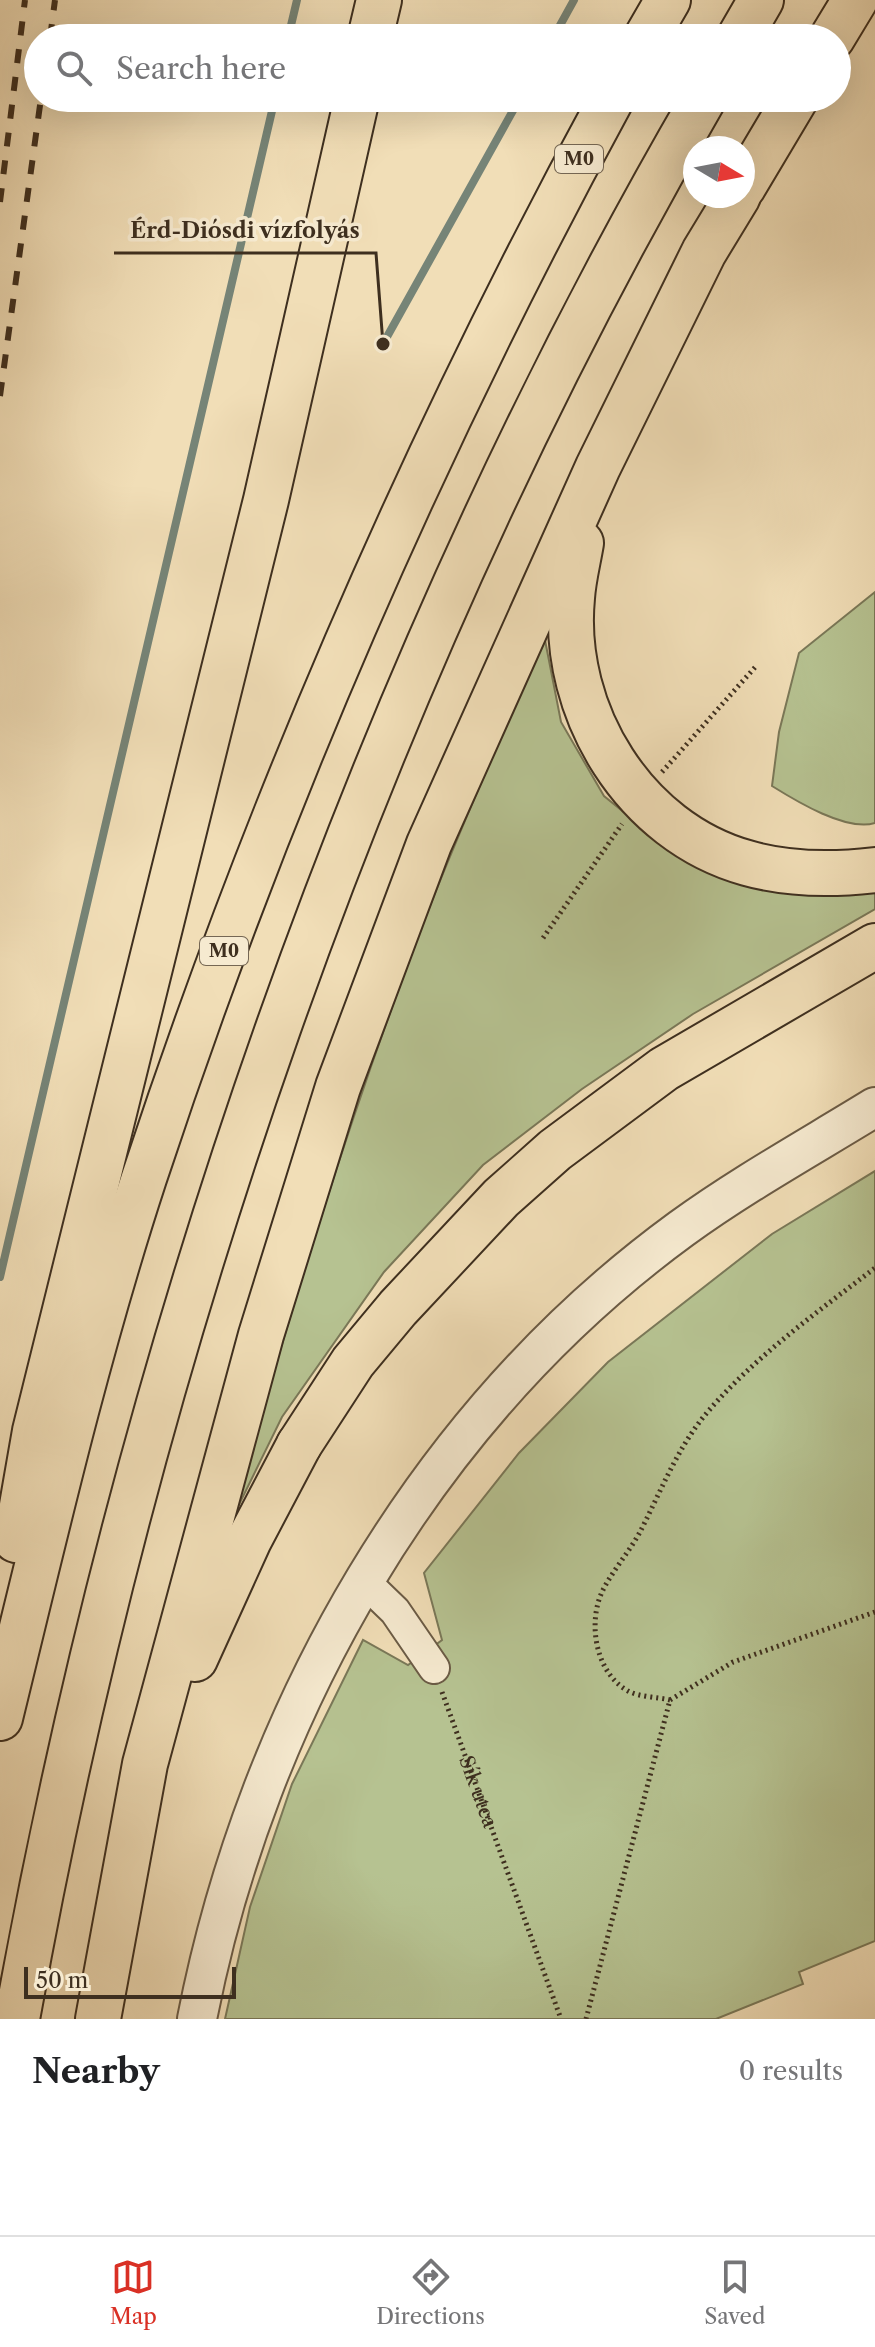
<!DOCTYPE html>
<html lang="en">
<head>
<meta charset="utf-8">
<style>
	body { margin:0; font-family:"Libre Caslon Text",serif; background:#f2f2f2; color:#202124 }
	.compass { position:absolute; left:683px; top:136px; width:72px; height:72px; border-radius:50%; background:#fff; box-shadow:0 8px 32px #0002; rotate:100deg }
	.scale { position:absolute; left:24px; bottom:20px; width:212px; box-sizing:border-box; padding-left:8px; border:4px solid #3e2f1f; border-top:0; font-size:22px; line-height:28px; white-space:nowrap; color:#3e2f1f; -webkit-text-stroke:6px #f6ead0; paint-order:stroke }
	.list { margin:0; padding:0; list-style:none }
	h2 { display:flex; justify-content:space-between; align-items:center; height:104px; margin:0; padding:0 32px; font-size:34px }
	h2 small { font-size:26px; font-weight:400; color:#757577 }
	.icon { flex:none; width:44px; height:44px; fill:none; stroke:currentColor; stroke-width:2; stroke-linecap:round; stroke-linejoin:round }
	.map { position:relative; flex:none; width:875px; height:2019px; overflow:hidden }
	.search { position:absolute; background:#fff; box-shadow:0 8px 32px #0002; left:24px; right:24px; top:24px; height:88px; display:flex; align-items:center; gap:20px; box-sizing:border-box; padding:0 28px; border-radius:44px; color:#757577; font-size:30px }
	.sheet { height:216px; background:#fff }
	nav { display:flex; justify-content:space-around; align-items:center; box-sizing:border-box; height:112px; border-top:2px solid #e0e0e0; background:#fff; font-size:22px; color:#757577 }
	nav a { display:grid; justify-items:center; gap:4px }
	nav .on { color:#d93025 }
	.map>svg:first-child { display:block }
	.green { fill:#b6c291; stroke:#7a7858; stroke-width:2 }
	.lines { fill:none; stroke-linecap:round; stroke-linejoin:round }
	.stream { stroke:#768477; stroke-width:8 }
	.minor-casing { stroke:#6b5b45; stroke-width:34 }
	.tertiary-casing { stroke:#6b5b45; stroke-width:42 }
	.trunk-casing { stroke:#3e2f1f; stroke-width:48 }
	.motorway-casing { stroke:#3e2f1f; stroke-width:48 }
	.path { stroke:#3e2f1f; stroke-width:5; stroke-dasharray:2 4; stroke-linecap:butt }
	.minor { stroke:#f6ead0; stroke-width:30 }
	.tertiary { stroke:#f6ead0; stroke-width:38 }
	.trunk { stroke:#f1deb7; stroke-width:44 }
	.motorway { stroke:#f1deb7; stroke-width:44 }
	.rail { stroke:#3e2f1f; stroke-width:6; stroke-dasharray:14 14; stroke-linecap:butt }
	.labels { text-anchor:middle; stroke-width:7; stroke-linejoin:round; paint-order:stroke }
	.shield { fill:#f6ead0; stroke:#756754; stroke-width:2 }
	.shield-label { font-size:18px; font-weight:bold; fill:#3e2f1f }
	.street-label { font-size:20px; fill:#3e2f1f; stroke:#f6ead0 }
	.leader { fill:none; stroke:#3e2f1f; stroke-width:3 }
	.callout-dot { fill:#3e2f1f; stroke:#f6ead0; stroke-width:3 }
	.callout-label { font-size:22px; text-anchor:middle; font-weight:bold; fill:#3e2f1f; stroke:#f6ead0; stroke-width:7; stroke-linejoin:round; paint-order:stroke }
</style>
</head>
<body>
<div class="map">
<svg width="875" height="2019" viewBox="0 0 875 2019">
	<rect width="100%" height="100%" fill="#f1deb7"/>
	<filter id="stains"><feTurbulence type="fractalNoise" baseFrequency=".0025" numOctaves="4"/><feColorMatrix values="0 0 0 0 .2 0 0 0 0 .09 0 0 0 0 .02 0 0 0 .5 -.17"/></filter>
	<radialGradient id="worn" r=".72"><stop offset=".6" stop-color="#630" stop-opacity="0"/><stop offset="1" stop-color="#630" stop-opacity=".3"/></radialGradient>
	<g class="green">
		<path d="M 875,592 L 875,823 C 847,832 796,801 772,786 L 779,732 L 799,653 Z"/>
		<path d="M 544,635 L 561,722 L 604,796 L 662,843 L 875,888 L 875,909 L 693,1014 L 582,1089 L 483,1165 L 384,1272 L 282,1417 L 231,1521 C 286,1325 345,1129 418,937 C 456,835 503,736 544,635 Z"/>
		<polygon points="875,1171 875,1941 799,1972 803,1984 716,2019 225,2019 250,1907 292,1784 363,1640 408,1665 442,1640 424,1573 519,1453 608,1362 772,1234"/>
	</g>
	<g class="lines">
		<g class="stream">
			<polyline points="288,38 297,0"/>
			<polyline points="553,38 574,0"/>
			<polyline points="383,344 520,98"/>
			<polyline points="0,1277 275,98"/>
		</g>
		<defs>
			<polyline id="minor" points="364,1581 395,1611 434,1668"/>
			<path id="tertiary" d="M 197,2019 C 257,1711 425,1416 681,1229 C 743,1184 810,1147 875,1107"/>
			<g id="trunk">
				<polyline points="370,38 379,0"/>
				<polyline points="646,38 668,0"/>
				<polyline points="739,38 761,0"/>
				<polyline points="832,38 855,0"/>
				<polyline points="743,187 796,98"/>
				<path d="M 581,543 C 578,561 573,580 572,598 C 561,712 635,832 747,863 C 789,875 832,875 875,870"/>
				<polyline points="16,1540 35,1431 266,500 357,98"/>
				<polyline points="195,1659 249,1540 299,1445"/>
				<path d="M 0,1718 C 44,1538 86,1355 144,1178 C 267,805 424,443 612,98"/>
				<path d="M 17,2019 C 136,1356 365,681 704,98"/>
				<polyline points="98,2019 145,1764 261,1335 338,1087 429,844 598,467 704,252 738,196"/>
			</g>
			<polyline id="motorway" points="299,1445 353,1362 398,1308 501,1198 555,1150 664,1069 875,946"/>
		</defs>
		<use href="#minor" class="minor-casing"/>
		<use href="#tertiary" class="tertiary-casing"/>
		<use href="#trunk" class="trunk-casing"/>
		<use href="#motorway" class="motorway-casing"/>
		<g class="path">
			<polyline points="662,772 757,665"/>
			<polyline points="543,938 622,824"/>
			<path id="s1" d="M 442,1692 L 561,2019"/>
			<path d="M 670,1700 C 657,1697 639,1697 628,1691 C 594,1672 587,1619 604,1588 C 614,1569 629,1552 640,1532 C 660,1493 677,1449 705,1415 C 752,1359 817,1312 875,1268"/>
			<polyline points="586,2019 670,1700 733,1662 875,1612"/>
		</g>
		<use href="#minor" class="minor"/>
		<use href="#tertiary" class="tertiary"/>
		<use href="#trunk" class="trunk"/>
		<use href="#motorway" class="motorway"/>
		<g class="rail">
			<polyline points="50,38 55,0"/>
			<polyline points="0,202 25,0"/>
			<polyline points="0,396 41,98"/>
		</g>
	</g>
	<g class="labels">
		<g class="shield">
			<rect x="555" y="145" width="48" height="28" rx="6"/>
			<rect x="200" y="937" width="48" height="28" rx="6"/>
		</g>
		<g class="shield-label">
			<text x="579" y="165">M0</text>
			<text x="224" y="957">M0</text>
		</g>
		<g class="street-label">
			<text dy="7" stroke="none"><textPath href="#s1" startOffset="106">Sík utca</textPath></text>
		</g>
	</g>
	<path class="leader" d="M383 344L376 253H114"/>
	<circle class="callout-dot" cx="383" cy="344" r="8"/>
	<g class="callout-label">
		<text x="245" y="238">Érd-Diósdi vízfolyás</text>
	</g>
	<rect width="100%" height="100%" filter="url(#stains)"/>
	<rect width="100%" height="100%" fill="url(#worn)"/>
</svg>
<svg class="compass" viewBox="-18 -18 36 36"><path d="M0-13l5 13h-10z" fill="#e53935"/><path d="M0 13l5-13h-10z" fill="#757577"/></svg>
<div class="scale">50 m</div>
<div class="search"><svg class="icon" aria-label="search" viewBox="0 0 24 24"><circle cx="10" cy="10" r="6"/><path d="M15 15l6 6"/></svg>Search here</div>
</div>
<section class="sheet">
<h2>Nearby<small>0 results</small></h2>
<ul class="list">
</ul>
</section>
<nav>
<a class="on"><svg class="icon" aria-label="map" viewBox="0 0 24 24"><path d="M3 6l6-2 6 2 6-2v14l-6 2-6-2-6 2zM9 4v14M15 6v14"/></svg>Map</a>
<a><svg class="icon" aria-label="directions" viewBox="0 0 24 24"><path d="M12 3l9 9-9 9-9-9zM9 14v-3h6M13 9l2 2-2 2"/></svg>Directions</a>
<a><svg class="icon" aria-label="saved" viewBox="0 0 24 24"><path d="M7 4h10v16l-5-4-5 4z"/></svg>Saved</a>
</nav>
</body>
</html>
